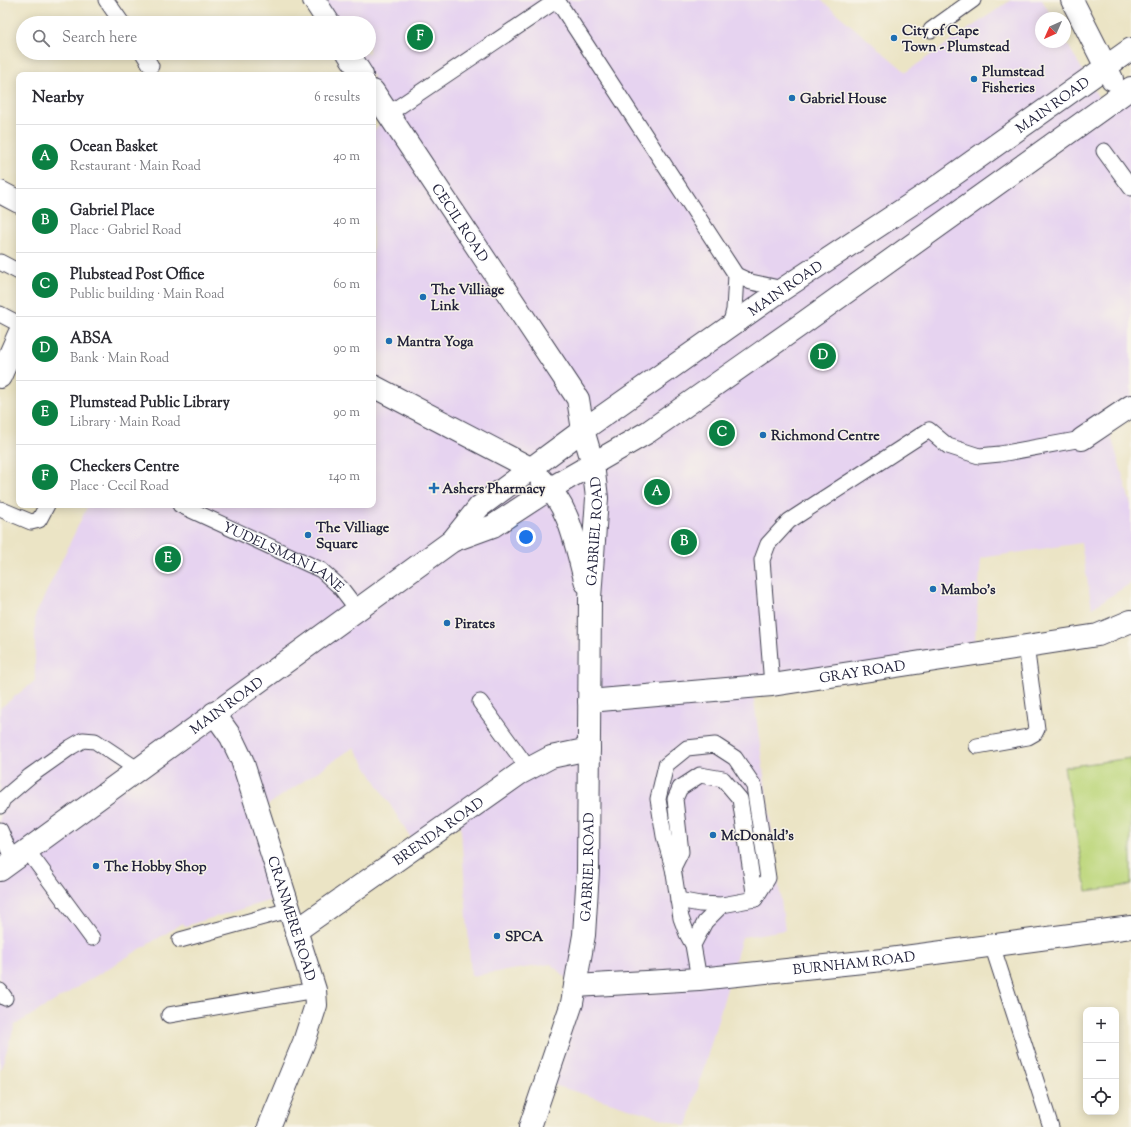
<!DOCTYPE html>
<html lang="en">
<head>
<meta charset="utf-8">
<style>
	body { margin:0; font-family:"Sorts Mill Goudy",serif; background:#f7f7f7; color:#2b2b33 }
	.controls { position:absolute; right:12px; bottom:12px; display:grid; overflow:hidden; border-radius:8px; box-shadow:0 2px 10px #0003 }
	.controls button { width:36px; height:36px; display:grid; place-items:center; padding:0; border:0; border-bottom:1px solid #e1e1e2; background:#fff; color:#2b2b33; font:20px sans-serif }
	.compass { position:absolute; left:1035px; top:12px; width:36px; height:36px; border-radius:50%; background:#fff; box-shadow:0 2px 10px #0003; rotate:225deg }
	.you { position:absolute; left:526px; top:537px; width:14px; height:14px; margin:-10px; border:3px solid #fff; border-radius:50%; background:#1a73e8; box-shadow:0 0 0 6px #1a73e833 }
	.badge { display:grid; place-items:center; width:26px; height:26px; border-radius:50%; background:#0b8043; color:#fff; font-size:13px; font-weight:700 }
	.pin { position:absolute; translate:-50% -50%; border:2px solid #fff; box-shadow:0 1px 4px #0006 }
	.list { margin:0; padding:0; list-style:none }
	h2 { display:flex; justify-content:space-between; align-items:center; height:52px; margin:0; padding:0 16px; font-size:17px }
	h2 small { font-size:13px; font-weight:400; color:#7c7c81 }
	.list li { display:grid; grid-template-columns:26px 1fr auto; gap:12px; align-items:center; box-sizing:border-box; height:64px; padding:0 16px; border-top:1px solid #e1e1e2 }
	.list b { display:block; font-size:15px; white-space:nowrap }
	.list p { margin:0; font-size:13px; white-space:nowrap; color:#7c7c81 }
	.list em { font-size:13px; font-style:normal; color:#7c7c81 }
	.icon { flex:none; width:22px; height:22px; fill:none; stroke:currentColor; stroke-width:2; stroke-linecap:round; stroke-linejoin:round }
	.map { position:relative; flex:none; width:1131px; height:1127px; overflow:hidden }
	.search { position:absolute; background:#fff; box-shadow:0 2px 10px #0003; left:16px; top:16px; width:360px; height:44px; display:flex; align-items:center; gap:10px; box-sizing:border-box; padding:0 14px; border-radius:22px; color:#7c7c81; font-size:15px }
	.panel { position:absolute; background:#fff; box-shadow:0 2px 10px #0003; left:16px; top:72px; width:360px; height:436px; border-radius:8px }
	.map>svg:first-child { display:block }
	.built { fill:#e6d3f0 }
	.green { fill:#bdd77c; stroke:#707c5c }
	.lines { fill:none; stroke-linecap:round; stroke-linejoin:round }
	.lane-casing { stroke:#403f50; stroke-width:17 }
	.street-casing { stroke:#403f50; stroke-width:24 }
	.secondary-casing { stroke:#403f50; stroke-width:24 }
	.lane { stroke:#fff; stroke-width:15 }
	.street { stroke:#fff; stroke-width:22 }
	.secondary { stroke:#fff; stroke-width:22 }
	.poi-dot { fill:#1f6fb2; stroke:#f7f3e8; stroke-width:1.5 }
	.labels { text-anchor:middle; stroke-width:3; stroke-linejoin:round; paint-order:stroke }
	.poi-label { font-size:14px; font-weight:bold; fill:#22223b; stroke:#f7f3e8; text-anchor:start }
	.street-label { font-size:14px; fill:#22223b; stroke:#f7f3e8 }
</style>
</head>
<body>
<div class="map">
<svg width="1131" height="1127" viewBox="0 0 1131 1127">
	<rect width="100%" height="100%" fill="#f7f3e8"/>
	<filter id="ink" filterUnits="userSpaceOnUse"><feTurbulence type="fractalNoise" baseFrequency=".025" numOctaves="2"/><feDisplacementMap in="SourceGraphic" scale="8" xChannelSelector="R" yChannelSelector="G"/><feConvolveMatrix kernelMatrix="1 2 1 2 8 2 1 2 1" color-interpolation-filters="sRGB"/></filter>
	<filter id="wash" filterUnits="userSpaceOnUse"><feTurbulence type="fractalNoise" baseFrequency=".012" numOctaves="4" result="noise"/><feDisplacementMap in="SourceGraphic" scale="16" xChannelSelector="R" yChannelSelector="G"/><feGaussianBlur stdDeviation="0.9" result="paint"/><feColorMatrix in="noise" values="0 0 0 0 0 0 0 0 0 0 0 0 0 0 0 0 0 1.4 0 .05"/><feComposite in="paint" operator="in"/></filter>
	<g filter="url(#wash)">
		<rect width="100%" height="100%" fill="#ebe4c5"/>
		<polygon class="built" points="314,0 821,0 906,72 1011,0 1042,0 1053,18 1041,18 1041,42 1065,42 1065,40 1104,107 1131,88 1131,404 1107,421 1131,505 1131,583 1092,608 1081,543 981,558 974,652 752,686 785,930 742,937 687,1126 544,1082 574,986 551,964 471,976 460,816 416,846 354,747 259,811 284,896 185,926 183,923 15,1025 0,1071 0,708 35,681 35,616 88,505 373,505 373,132 388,114 373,91 373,75 362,75 348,53 369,53 369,23 329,23"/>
		<polygon class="green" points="1131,758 1131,885 1087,891 1064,767"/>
	</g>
	<g filter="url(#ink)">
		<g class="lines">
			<defs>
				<g id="lane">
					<polyline points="106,0 122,23"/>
					<polyline points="931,30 973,0"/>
					<polyline points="143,53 151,66"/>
					<polyline points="388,114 557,0 736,275 751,282 783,289"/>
					<polyline points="1104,151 1131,188"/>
					<polyline points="0,262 19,272"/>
					<polyline points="0,314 19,324"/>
					<polyline points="730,326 734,310 736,275"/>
					<path id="s1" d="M 180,505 L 321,570 L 341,588 L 357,609"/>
					<polyline points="0,509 31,522 39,520 47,505"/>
					<polyline points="772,685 762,560 768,544 789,521 929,430 948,446 979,456 1000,454 1082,439"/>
					<polyline points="480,702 528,768"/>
					<polyline points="977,746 1028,737 1035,733 1037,729 1026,645"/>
					<polyline points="0,806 3,799 30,776 71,747 83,740 95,741 137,769"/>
					<polyline points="0,830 13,860"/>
					<polyline points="27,850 92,938"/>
					<polyline points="673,868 681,852 675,799 680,788 700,775 723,779 740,799 755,899"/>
					<polyline points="678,900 700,904 722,905"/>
					<polyline points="180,940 289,910"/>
					<polyline points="693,945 705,922 722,905 755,899 768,878 754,786 735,758 715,745 687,748 666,765 658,799 664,836 673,868 681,918 687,934 693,945 699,979"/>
					<polyline points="992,945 1051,1127"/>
					<polyline points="0,991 5,998"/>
					<polyline points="169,1015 315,990"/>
				</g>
				<g id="street">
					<polyline points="314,0 329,23"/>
					<polyline points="348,53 362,75"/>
					<path id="s2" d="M 373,91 L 578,399 L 583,430"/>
					<polyline points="0,192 19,202"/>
					<polyline points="0,377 19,334"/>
					<polyline points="373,386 530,468"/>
					<polyline points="1082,439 1131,406"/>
					<path id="s3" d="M 589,701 L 772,685 L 1098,635 L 1131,621"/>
					<path id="s4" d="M 214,713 L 231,737 L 242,760 L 315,990 L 316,1005 L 304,1042 L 269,1127"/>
					<path id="s5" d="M 296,931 L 519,774 L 551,757 L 589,749"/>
				</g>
				<g id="secondary">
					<polyline points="1072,0 1112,79"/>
					<path d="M 541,479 C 571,508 575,544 586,583"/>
					<path id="s6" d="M 452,541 L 479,507 L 583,430 L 783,289 L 931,191 L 1131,49"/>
					<path id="s7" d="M 0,870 L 452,541 L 493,526 L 551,488 L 648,432 L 799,326 L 1131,88"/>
					<path id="s8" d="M 575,986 L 699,979 L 882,960 L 1131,927"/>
					<path id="s9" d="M 530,1127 L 572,1003 L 584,935 L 588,871 L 590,598 L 597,498 L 593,464 L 583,430"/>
				</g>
			</defs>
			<use href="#lane" class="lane-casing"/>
			<use href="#street" class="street-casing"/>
			<use href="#secondary" class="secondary-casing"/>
			<use href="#lane" class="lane"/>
			<use href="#street" class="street"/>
			<use href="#secondary" class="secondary"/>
		</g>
	</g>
	<g class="poi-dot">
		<circle cx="894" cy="38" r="4"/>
		<circle cx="974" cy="79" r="4"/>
		<circle cx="792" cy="98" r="4"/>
		<circle cx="423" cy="297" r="4"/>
		<circle cx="389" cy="341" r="4"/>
		<circle cx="763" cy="435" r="4"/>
		<path d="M432 482h4v4h4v4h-4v4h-4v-4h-4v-4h4z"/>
		<circle cx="308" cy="535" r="4"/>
		<circle cx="933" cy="589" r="4"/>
		<circle cx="447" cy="623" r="4"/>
		<circle cx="713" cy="835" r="4"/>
		<circle cx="96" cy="866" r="4"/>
		<circle cx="497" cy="936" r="4"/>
	</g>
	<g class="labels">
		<g class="poi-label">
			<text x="902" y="35">City of Cape<tspan x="902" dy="16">Town - Plumstead</tspan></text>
			<text x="982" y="76">Plumstead<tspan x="982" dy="16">Fisheries</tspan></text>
			<text x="800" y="103">Gabriel House</text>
			<text x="431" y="294">The Villiage<tspan x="431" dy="16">Link</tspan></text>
			<text x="397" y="346">Mantra Yoga</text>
			<text x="771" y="440">Richmond Centre</text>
			<text x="442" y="493">Ashers Pharmacy</text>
			<text x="316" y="532">The Villiage<tspan x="316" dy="16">Square</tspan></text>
			<text x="941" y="594">Mambo's</text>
			<text x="455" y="628">Pirates</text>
			<text x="721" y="840">McDonald's</text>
			<text x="104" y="871">The Hobby Shop</text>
			<text x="505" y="941">SPCA</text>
		</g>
		<g class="street-label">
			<text dy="5" stroke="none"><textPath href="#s6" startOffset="744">MAIN ROAD</textPath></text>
			<text dy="5" stroke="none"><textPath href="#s2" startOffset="158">CECIL ROAD</textPath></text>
			<text dy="5" stroke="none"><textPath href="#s6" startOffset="420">MAIN ROAD</textPath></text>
			<text dy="5" stroke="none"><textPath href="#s9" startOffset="604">GABRIEL ROAD</textPath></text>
			<text dy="5" stroke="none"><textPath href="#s1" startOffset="116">YUDELSMAN LANE</textPath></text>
			<text dy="5" stroke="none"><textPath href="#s3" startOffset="275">GRAY ROAD</textPath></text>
			<text dy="5" stroke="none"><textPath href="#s7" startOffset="280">MAIN ROAD</textPath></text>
			<text dy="5" stroke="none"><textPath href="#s5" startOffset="174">BRENDA ROAD</textPath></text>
			<text dy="5" stroke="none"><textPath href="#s9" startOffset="268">GABRIEL ROAD</textPath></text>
			<text dy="5" stroke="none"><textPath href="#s4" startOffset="221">CRANMERE ROAD</textPath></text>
			<text dy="5" stroke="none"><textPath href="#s8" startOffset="280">BURNHAM ROAD</textPath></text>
		</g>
	</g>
</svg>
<div class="controls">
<button>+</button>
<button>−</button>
<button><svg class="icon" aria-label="locate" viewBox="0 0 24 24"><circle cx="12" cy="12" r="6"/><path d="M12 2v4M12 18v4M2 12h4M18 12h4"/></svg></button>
</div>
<svg class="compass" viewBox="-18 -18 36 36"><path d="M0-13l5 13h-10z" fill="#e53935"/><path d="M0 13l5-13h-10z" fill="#7c7c81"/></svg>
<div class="you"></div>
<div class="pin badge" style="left:657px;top:492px">A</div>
<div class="pin badge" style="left:684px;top:542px">B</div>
<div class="pin badge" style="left:722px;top:433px">C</div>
<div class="pin badge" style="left:823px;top:356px">D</div>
<div class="pin badge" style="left:168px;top:559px">E</div>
<div class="pin badge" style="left:420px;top:37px">F</div>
<div class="search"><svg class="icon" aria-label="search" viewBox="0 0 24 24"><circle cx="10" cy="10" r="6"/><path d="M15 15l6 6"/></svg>Search here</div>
<section class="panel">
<h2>Nearby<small>6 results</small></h2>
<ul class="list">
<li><span class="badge">A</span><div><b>Ocean Basket</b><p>Restaurant · Main Road</p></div><em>40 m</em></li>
<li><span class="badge">B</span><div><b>Gabriel Place</b><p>Place · Gabriel Road</p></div><em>40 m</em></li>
<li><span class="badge">C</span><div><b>Plubstead Post Office</b><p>Public building · Main Road</p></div><em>60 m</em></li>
<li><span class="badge">D</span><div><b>ABSA</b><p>Bank · Main Road</p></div><em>90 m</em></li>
<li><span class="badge">E</span><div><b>Plumstead Public Library</b><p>Library · Main Road</p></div><em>90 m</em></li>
<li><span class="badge">F</span><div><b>Checkers Centre</b><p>Place · Cecil Road</p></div><em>140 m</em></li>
</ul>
</section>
</div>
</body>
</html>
